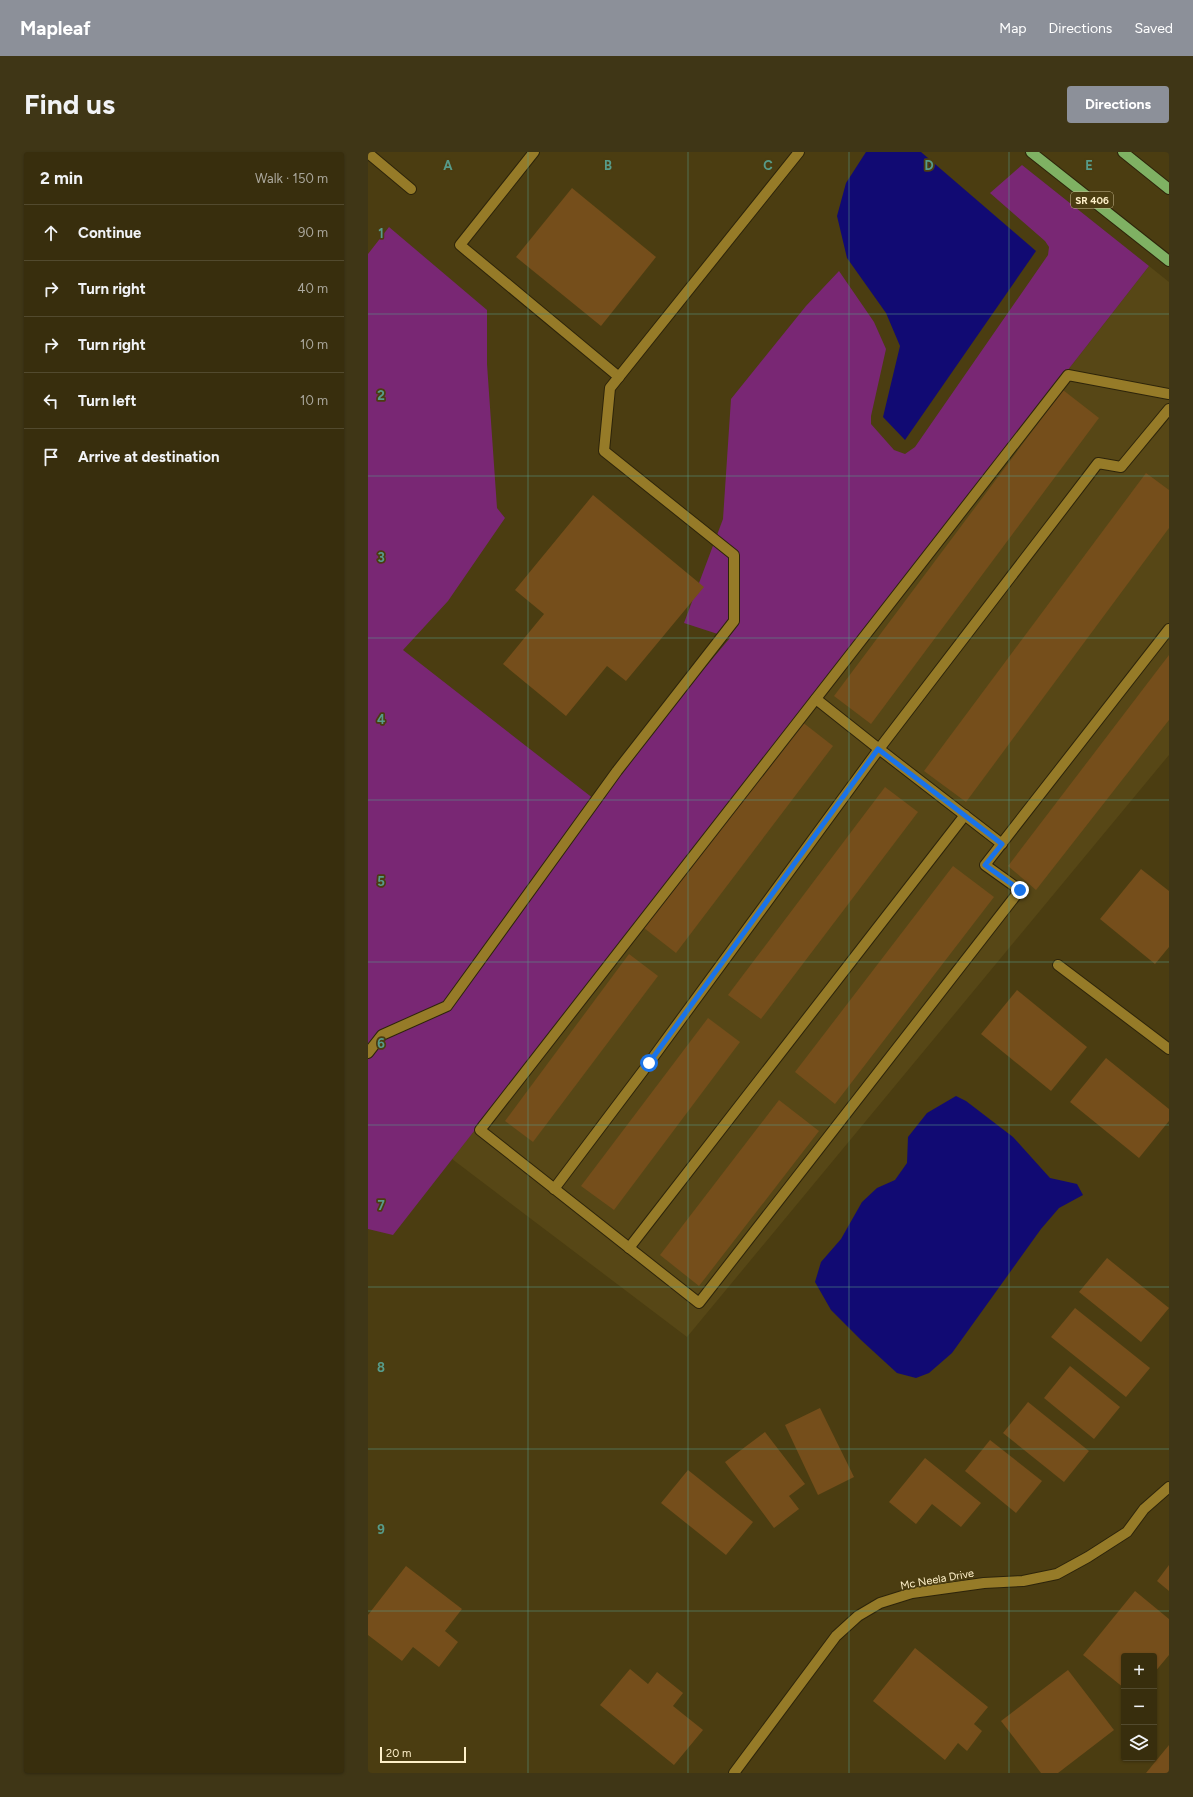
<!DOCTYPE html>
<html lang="en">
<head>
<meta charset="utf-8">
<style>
	body { margin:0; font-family:Figtree,sans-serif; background:#3f3616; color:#f1f3f6 }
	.controls { position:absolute; right:12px; bottom:12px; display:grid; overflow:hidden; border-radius:4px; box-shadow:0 1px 3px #0004 }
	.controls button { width:36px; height:36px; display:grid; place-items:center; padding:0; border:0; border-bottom:1px solid #524a2e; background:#382e0d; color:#f1f3f6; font:20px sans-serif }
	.scale { position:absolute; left:12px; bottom:10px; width:86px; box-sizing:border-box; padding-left:4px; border:2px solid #fef0c9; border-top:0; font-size:11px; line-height:14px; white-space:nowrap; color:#fef0c9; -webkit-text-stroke:3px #4b3d11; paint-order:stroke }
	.stop { position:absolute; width:12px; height:12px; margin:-9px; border:3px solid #1a73e8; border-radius:50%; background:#fff }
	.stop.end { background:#1a73e8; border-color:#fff; box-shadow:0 1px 4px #0008 }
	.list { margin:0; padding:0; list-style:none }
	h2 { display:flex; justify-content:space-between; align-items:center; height:52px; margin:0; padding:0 16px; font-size:17px }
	h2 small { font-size:13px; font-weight:400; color:#aba89d }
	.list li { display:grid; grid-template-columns:26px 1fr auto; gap:12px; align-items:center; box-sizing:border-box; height:56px; padding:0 16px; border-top:1px solid #524a2e }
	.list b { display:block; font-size:15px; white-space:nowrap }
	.list em { font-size:13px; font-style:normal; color:#aba89d }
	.icon { flex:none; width:22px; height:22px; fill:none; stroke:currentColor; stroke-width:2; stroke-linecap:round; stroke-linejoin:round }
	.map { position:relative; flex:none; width:801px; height:1621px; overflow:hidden; border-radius:4px }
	header { display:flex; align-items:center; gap:24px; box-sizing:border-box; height:56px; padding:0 20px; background:#8c9099; color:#fff }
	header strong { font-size:19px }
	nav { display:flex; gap:22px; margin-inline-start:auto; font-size:14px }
	.intro { display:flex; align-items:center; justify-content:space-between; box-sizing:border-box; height:96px; padding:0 24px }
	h1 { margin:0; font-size:28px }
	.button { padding:10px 18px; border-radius:4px; background:#8c9099; color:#fff; font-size:14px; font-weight:700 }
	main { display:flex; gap:24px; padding:0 24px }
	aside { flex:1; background:#382e0d; border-radius:4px; box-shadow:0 1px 3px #0004 }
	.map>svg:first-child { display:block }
	.built { fill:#574716 }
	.green { fill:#792774 }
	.water { fill:#110a73 }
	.building { fill:#754e1b }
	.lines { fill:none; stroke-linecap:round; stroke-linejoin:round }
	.lane-casing { stroke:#2d240a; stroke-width:12 }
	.street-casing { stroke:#2d240a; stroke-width:12 }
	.primary-casing { stroke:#2d240a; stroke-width:12 }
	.lane { stroke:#967b28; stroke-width:10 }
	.street { stroke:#967b28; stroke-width:10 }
	.primary { stroke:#7fb163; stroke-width:10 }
	.route { stroke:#1a73e8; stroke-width:5 }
	.grid { fill:none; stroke:#579b89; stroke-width:1; stroke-opacity:0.55 }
	.labels { text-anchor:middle; stroke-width:3.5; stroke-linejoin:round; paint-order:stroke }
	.shield { fill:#4b3d11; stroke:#c8ba92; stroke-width:1 }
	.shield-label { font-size:10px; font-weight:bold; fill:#fef0c9 }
	.street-label { font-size:11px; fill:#fef0c9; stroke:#4b3d11 }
	.grid-label { font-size:13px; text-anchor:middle; font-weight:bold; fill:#579b89; stroke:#4b3d11; stroke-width:3.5; stroke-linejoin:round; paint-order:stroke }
</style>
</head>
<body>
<header>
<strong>Mapleaf</strong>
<nav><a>Map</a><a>Directions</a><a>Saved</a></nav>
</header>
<div class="intro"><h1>Find us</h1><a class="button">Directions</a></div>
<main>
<aside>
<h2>2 min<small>Walk · 150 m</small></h2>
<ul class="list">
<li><svg class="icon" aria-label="ahead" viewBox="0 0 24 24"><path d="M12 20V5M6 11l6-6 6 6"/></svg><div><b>Continue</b></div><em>90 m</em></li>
<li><svg class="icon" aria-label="right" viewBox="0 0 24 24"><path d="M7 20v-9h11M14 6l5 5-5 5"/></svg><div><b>Turn right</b></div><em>40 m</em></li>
<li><svg class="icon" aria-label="right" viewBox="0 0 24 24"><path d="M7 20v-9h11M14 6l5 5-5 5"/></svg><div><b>Turn right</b></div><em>10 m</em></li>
<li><svg class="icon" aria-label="left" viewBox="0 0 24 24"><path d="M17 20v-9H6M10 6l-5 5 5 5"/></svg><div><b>Turn left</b></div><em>10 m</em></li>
<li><svg class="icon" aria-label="arrive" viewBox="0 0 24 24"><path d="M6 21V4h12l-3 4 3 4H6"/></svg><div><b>Arrive at destination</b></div></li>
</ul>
</aside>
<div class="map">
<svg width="801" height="1621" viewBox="0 0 801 1621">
	<rect width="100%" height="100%" fill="#4b3d11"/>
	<polygon class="built" points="781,114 801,130 801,603 319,1185 84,1007"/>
	<polygon class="green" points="654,13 781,114 25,1083 0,1077 0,102 21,75 119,158 119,212 129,356 137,366 80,449 35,498 226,647 362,486 316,471 355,367 363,247 438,154 471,119 506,170 518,197 503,264 503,272 526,298 537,302 547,295 680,103 681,95 677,89 622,41"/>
	<g class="water">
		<polygon points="498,0 553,0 668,99 537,288 515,265 532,194 518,161 479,106 469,64 478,31"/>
		<polygon points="588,944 598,949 645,985 682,1026 709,1032 715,1043 691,1056 673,1077 584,1201 561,1221 548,1226 529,1221 493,1188 463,1158 447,1130 453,1110 473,1087 494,1050 509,1036 527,1028 539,1011 540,985 559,961"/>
	</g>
	<g class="building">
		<polygon points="204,36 288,105 233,174 148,105"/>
		<polygon points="695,238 731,266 503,572 466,544"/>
		<polygon points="778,321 801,338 801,376 598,650 556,619"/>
		<polygon points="225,343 336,435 258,529 239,514 198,564 135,512 176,462 147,438"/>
		<polygon points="801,503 801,568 668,738 640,714"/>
		<polygon points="433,569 465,594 308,801 276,776"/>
		<polygon points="517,635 550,660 393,867 360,843"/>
		<polygon points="585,714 626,745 467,952 427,920"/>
		<polygon points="773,717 801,739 801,795 787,812 732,767"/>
		<polygon points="261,802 290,824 165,990 137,969"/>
		<polygon points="649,838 719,895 683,939 613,882"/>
		<polygon points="340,866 372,890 246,1058 213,1034"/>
		<polygon points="738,906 801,957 801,969 771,1006 702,950"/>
		<polygon points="411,948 451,979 331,1134 292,1103"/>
		<polygon points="739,1106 801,1156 773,1190 711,1140"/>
		<polygon points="707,1156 782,1216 758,1245 683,1185"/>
		<polygon points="702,1214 752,1255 726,1287 676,1246"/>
		<polygon points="660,1250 721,1299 696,1330 635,1281"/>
		<polygon points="452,1256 486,1325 450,1343 417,1273"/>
		<polygon points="397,1280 437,1332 421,1344 431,1357 406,1376 357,1310"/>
		<polygon points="622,1288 674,1329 648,1361 597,1319"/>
		<polygon points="557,1306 613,1351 593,1375 564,1352 548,1372 521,1350"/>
		<polygon points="320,1318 385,1370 358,1403 293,1351"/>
		<polygon points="801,1413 801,1439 789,1429"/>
		<polygon points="38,1414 94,1457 77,1479 90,1490 71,1515 45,1495 34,1509 0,1483 0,1463"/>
		<polygon points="767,1439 801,1467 801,1503 786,1521 786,1504 756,1504 756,1536 715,1503"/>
		<polygon points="547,1496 620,1555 606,1572 614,1579 599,1599 590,1591 577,1608 505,1549"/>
		<polygon points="262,1517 280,1532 289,1520 315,1541 305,1554 335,1578 306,1613 232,1553"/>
		<polygon points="700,1518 746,1578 690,1621 673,1621 633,1569"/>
		<polygon points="801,1593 801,1621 778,1621"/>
	</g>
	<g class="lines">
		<defs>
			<g id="lane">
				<polyline points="166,0 92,93 251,225"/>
				<polyline points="801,242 700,223 112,978 331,1151 652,738 617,713 801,477"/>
				<polyline points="448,547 511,597 634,692"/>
				<polyline points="690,813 801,897"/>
				<polyline points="0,901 14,883 79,854 249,619 366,469 366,403 236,299 242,236 431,0"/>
				<polyline points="186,1037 281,911 511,597 730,311 753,315 801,257"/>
				<polyline points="261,1096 597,663"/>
			</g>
			<g id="street">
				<polyline points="0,1 43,37"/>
				<polyline points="366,1621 468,1484 490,1464 512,1451 544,1441 616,1431 655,1429 689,1422 720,1405 759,1380 776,1357 801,1335"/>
			</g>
			<g id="primary">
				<polyline points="663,0 801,109"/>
				<polyline points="755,0 801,37"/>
			</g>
		</defs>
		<use href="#lane" class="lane-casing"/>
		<use href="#street" class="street-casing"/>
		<use href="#primary" class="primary-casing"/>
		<use href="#lane" class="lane"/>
		<use href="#street" class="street"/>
		<use href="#primary" class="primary"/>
	</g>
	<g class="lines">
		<polyline class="route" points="281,911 510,597 634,692 617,713 652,738"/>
	</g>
	<path class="grid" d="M 160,0 L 160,1621M 320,0 L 320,1621M 481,0 L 481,1621M 641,0 L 641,1621M 0,162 L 801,162M 0,324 L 801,324M 0,486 L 801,486M 0,648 L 801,648M 0,810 L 801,810M 0,973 L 801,973M 0,1135 L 801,1135M 0,1297 L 801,1297M 0,1459 L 801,1459"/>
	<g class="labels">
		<rect class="shield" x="703" y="40" width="42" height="16" rx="3"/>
		<g class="shield-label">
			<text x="724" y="52">SR 406</text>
		</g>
		<g class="street-label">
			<text transform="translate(569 1427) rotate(-10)" y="4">Mc Neela Drive</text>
		</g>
	</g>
	<g class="grid-label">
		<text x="80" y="18">A</text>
		<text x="240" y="18">B</text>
		<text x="400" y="18">C</text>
		<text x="561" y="18">D</text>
		<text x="721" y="18">E</text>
		<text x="13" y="86">1</text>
		<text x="13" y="248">2</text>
		<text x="13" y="410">3</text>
		<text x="13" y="572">4</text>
		<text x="13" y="734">5</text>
		<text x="13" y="896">6</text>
		<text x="13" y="1058">7</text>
		<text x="13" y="1220">8</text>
		<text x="13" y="1382">9</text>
	</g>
</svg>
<div class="controls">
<button>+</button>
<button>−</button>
<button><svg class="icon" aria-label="layers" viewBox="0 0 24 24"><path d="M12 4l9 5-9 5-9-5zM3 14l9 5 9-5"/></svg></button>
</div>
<div class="scale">20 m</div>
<div class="stop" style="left:281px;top:911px"></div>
<div class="stop end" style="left:652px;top:738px"></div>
</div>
</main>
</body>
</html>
